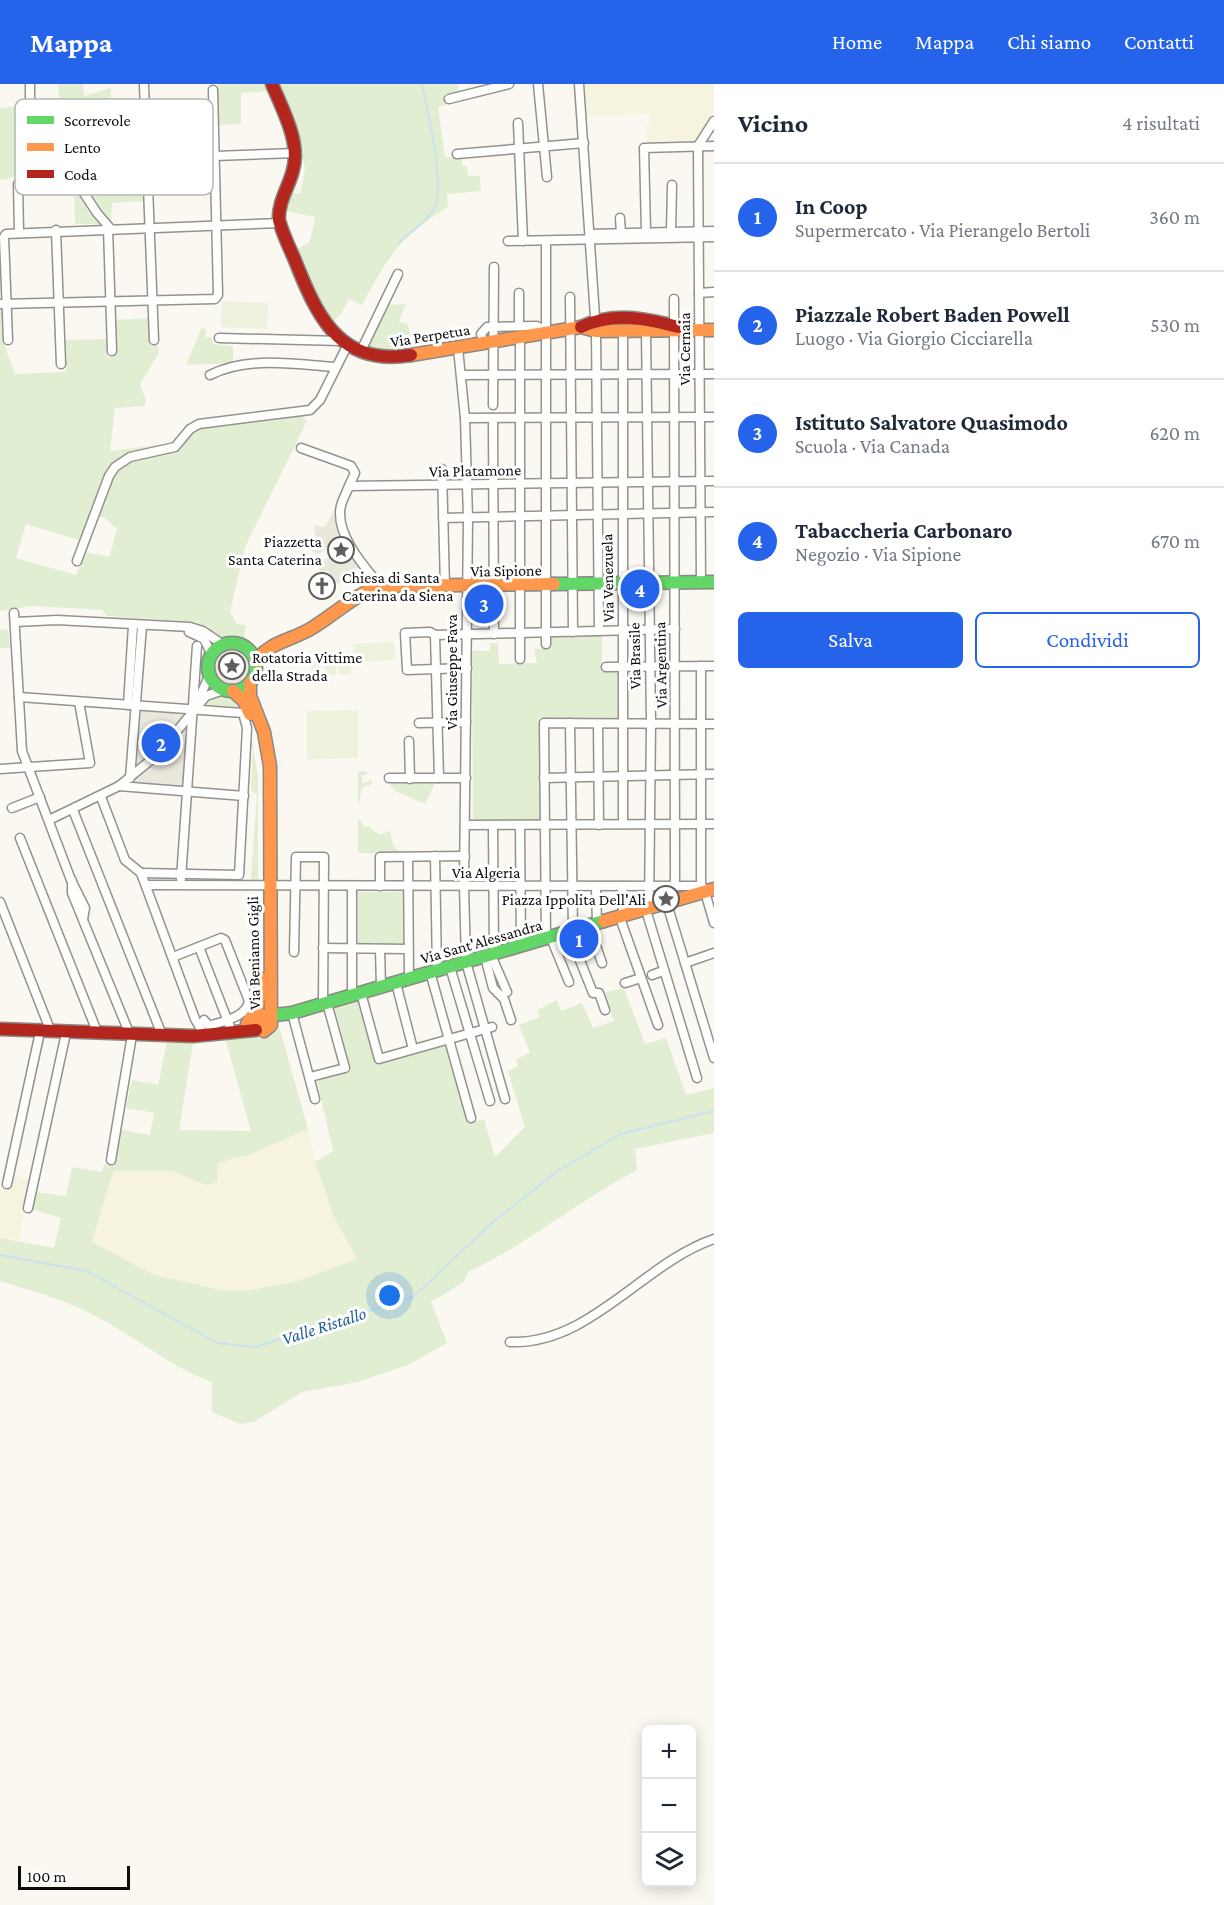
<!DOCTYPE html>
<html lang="it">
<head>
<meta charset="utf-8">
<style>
	body { margin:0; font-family:"Crimson Pro",serif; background:#f6f6f7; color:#1f2937 }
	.controls { position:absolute; right:18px; bottom:18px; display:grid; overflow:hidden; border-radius:9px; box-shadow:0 3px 15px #0003 }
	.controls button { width:54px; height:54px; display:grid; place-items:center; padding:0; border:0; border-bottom:2px solid #e0e1e3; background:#fff; color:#1f2937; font:30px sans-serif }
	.scale { position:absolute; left:18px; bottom:15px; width:112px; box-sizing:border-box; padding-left:6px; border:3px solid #0c0c0c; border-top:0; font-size:16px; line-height:21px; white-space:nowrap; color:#0c0c0c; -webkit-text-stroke:4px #fff; paint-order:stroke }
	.you { position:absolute; left:390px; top:1212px; width:21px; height:21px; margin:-15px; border:4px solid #fff; border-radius:50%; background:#1a73e8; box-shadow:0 0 0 9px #1a73e833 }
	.badge { display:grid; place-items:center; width:39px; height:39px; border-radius:50%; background:#2563eb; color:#fff; font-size:20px; font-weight:700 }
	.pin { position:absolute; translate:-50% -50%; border:3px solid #fff; box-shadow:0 2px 6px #0006 }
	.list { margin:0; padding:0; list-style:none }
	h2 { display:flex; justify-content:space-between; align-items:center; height:78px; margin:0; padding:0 24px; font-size:26px }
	h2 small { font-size:20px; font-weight:400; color:#747a83 }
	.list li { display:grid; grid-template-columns:39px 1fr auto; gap:18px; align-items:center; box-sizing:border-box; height:108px; padding:0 24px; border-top:2px solid #e0e1e3 }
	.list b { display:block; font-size:22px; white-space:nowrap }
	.list p { margin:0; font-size:20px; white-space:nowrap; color:#747a83 }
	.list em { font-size:20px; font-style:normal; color:#747a83 }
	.actions { display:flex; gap:12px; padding:18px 24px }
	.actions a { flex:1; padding:14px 0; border:2px solid #2563eb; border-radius:9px; text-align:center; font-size:21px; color:#2563eb }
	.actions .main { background:#2563eb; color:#fff }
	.icon { flex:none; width:33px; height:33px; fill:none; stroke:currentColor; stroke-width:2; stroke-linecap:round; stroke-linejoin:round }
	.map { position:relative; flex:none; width:714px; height:1821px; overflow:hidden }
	header { display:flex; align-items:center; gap:36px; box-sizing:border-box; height:84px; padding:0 30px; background:#2563eb; color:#fff }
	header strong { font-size:28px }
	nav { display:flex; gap:33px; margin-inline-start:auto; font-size:21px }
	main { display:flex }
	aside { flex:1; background:#fff }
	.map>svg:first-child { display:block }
	.farmland { fill:#f6f4de }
	.green { fill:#e2eed2 }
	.pitch { fill:#ecf2dc }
	.plaza { fill:#eae7dd }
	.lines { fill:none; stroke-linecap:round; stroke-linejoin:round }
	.stream { stroke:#cae2f1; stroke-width:2 }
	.street-casing { stroke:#93928f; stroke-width:11 }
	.fast-casing { stroke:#8a8986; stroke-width:15 }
	.slow-casing { stroke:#8a8986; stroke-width:15 }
	.jam-casing { stroke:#8a8986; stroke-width:15 }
	.street { stroke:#fefefd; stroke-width:8 }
	.fast { stroke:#63d668; stroke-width:12 }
	.slow { stroke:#ff974d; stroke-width:12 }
	.jam { stroke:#b3261e; stroke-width:12 }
	.labels { text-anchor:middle; stroke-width:6; stroke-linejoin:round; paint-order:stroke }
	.street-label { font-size:16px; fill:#0c0c0c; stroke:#fff }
	.poi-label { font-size:16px; fill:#0c0c0c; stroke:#fff; text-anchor:end }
	.water-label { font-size:18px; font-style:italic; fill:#1f5e95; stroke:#fff }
	.key { fill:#fff; stroke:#b6b6b6; stroke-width:1.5 }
	.key-label { font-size:16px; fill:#0c0c0c }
</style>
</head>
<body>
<header>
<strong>Mappa</strong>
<nav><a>Home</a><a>Mappa</a><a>Chi siamo</a><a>Contatti</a></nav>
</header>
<main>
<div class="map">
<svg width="714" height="1821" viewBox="0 0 714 1821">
	<rect width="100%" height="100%" fill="#faf8f1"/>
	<g class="farmland">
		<polygon points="582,0 714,0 714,28 697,57 647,58 646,42 652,41 651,30 585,33"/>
		<polygon points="308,1045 320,1096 333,1131 357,1175 298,1197 245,1207 225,1207 155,1191 92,1158 113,1087 173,1087 205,1101 217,1099 218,1079 251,1070"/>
		<polygon points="14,1091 30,1095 19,1156 0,1154 0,1105 10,1104"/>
	</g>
	<g class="green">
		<path d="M 58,0 L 83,0 L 84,12 L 111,4 L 109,105 L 144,105 L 144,117 L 112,119 L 111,139 C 81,109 88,76 36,86 C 23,88 13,95 0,96 L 0,24 L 59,19 Z"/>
		<polygon points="218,0 267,0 270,7 241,9 241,40 218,41"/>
		<path d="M 276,0 L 457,0 L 460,8 L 445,10 L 447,20 L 438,23 L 445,73 L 462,74 L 462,82 L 467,82 L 468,92 L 480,92 L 481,107 L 447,110 L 448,123 C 400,153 388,172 362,221 L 349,215 L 341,230 L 331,239 L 311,209 L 295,166 L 310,158 L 315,133 L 285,127 L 291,108 L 300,110 L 305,85 L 303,76 Z"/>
		<polygon points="74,100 89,128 101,140 75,140"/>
		<polygon points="406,220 399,237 408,241 413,266 394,270 369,268 368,260 388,221"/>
		<polygon points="0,224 3,224 3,256 15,290 66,288 65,256 106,255 107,273 115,273 116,236 149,234 150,262 158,261 159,269 140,300 146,316 144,322 115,324 110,367 174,359 124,371 117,376 79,456 26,440 16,474 76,491 85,468 109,473 117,445 105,434 98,432 109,399 121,379 164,369 198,343 301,331 307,337 245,463 230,528 237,540 246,541 244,554 217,553 208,543 195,538 107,532 102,526 33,522 0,527"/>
		<polygon points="202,243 206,247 205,253 212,254 213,260 233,262 233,279 186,281"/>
		<polygon points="8,545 10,564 0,564 0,546"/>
		<polygon points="550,552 602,552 602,588 618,588 619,635 539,634 541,641 540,738 473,736 472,567 490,567 490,559 498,559 499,580 537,579 534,565 550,564"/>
		<polygon points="217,611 233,614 242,623 205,621 210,614"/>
		<polygon points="250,646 258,693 258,795 254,797 251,794 257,710 251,707 253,665 249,661"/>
		<polygon points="358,687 367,688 367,691 362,691 362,699 372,696 372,700 362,704 358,724"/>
		<polygon points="389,699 434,699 434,702 425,720 395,707"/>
		<polygon points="358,734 365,743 368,742 380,751 390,747 393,761 402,770 358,769"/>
		<rect x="358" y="808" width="46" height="52"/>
		<path d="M 624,904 L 645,960 L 666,954 L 686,1011 L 714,1004 L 714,1049 L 635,1065 L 637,1086 C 578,1117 528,1160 468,1188 L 464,1198 L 431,1218 L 447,1259 L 410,1280 L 358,1298 L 302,1308 L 254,1338 L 240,1340 L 212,1328 L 212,1298 C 174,1284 143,1259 108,1239 C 75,1219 37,1208 0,1197 L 0,1154 L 54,1164 L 61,1134 L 31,1125 L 35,1108 L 66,1112 L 72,1083 L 102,1088 L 104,1081 L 112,1082 L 121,1046 L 150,1051 L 154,1029 L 126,1024 L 132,996 L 158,1001 L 167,957 L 193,959 L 179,1046 L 251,1047 L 225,954 L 248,949 L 267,953 L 279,942 L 308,1045 L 251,1070 L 218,1079 L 217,1099 L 205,1101 L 173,1087 L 113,1087 L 92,1158 L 155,1191 L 225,1207 L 245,1207 L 298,1197 L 357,1175 L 333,1131 L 315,1078 L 333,1067 L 317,997 L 351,987 L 334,922 L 359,914 L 377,979 L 447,960 L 469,1038 L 484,1035 L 495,1073 L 525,1043 L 508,987 L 518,982 L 516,975 L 530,969 L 519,941 L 539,933 L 537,926 L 557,916 L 561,927 L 582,919 L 593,944 L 614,937 L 603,909 Z"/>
	</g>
	<g class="pitch">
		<polygon points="222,217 268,219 267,245 221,243"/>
		<polygon points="394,558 395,576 354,578 353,560"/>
		<polygon points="321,567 322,585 311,586 310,568"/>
		<polygon points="350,568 351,590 339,591 338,569"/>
		<polygon points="335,569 336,591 325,592 323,570"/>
		<polygon points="358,626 358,674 307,675 307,627"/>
	</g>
	<g class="plaza">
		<polygon points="332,430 340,430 343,442 363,480 338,500 327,486 322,489 317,482 331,471 326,465 317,471 309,464 315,452 314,441 325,443"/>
		<circle cx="232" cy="582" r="30"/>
		<polygon points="136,621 193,625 187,707 129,703"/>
		<polygon points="702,802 649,825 649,803"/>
	</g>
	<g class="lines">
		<g class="stream">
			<path d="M 398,159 C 409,149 428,137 434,124 C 446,101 427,26 422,0"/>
			<polyline points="0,1171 87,1187 217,1259 255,1263 413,1213 493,1138 559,1086 621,1050 714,1027"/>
		</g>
		<defs>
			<g id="street">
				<polyline points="30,0 30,16"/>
				<polyline points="538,0 547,93"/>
				<polyline points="579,0 596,247 599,547"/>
				<polyline points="144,1 154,256"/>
				<polyline points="449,15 509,0"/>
				<polyline points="518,39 523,157"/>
				<polyline points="457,70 584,59"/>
				<polyline points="215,72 295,69"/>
				<polyline points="620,134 621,149"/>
				<polyline points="108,144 112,267"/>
				<polyline points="56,146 61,280"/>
				<polyline points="19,147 18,100 22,95 72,91 97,129 110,144"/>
				<polyline points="646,148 644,64 714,62"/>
				<polyline points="671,148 672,101"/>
				<polyline points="590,150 714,147"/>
				<polyline points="508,157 714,153"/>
				<polyline points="546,157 546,560"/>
				<polyline points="699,209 714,208"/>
				<polyline points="570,213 573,548"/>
				<polyline points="674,215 675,802"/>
				<polyline points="0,220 215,215 218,211 213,6"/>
				<polyline points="519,242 519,209"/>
				<polyline points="646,247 651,640 649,825"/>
				<polyline points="219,254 341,257"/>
				<polyline points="8,256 4,153 6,150 280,139"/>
				<polyline points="484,259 481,250 487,243 537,242 546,247"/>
				<polyline points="458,264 465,334 468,434 464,802 466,878 505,1015"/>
				<polyline points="360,269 398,190"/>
				<path d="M 210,291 C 247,272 294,280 335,283"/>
				<polyline points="462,291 714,290"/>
				<polyline points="493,321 494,183"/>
				<polyline points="465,334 714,333"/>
				<polyline points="493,334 494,550"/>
				<polyline points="301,364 351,382 355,389 349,402"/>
				<polyline points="442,385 445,503"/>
				<polyline points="443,434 714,428"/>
				<polyline points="77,477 109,392 115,383 130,373 175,363 190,345 199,340 310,326 320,316 347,262"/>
				<polyline points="701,498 698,62 714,37"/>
				<path d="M 380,502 C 365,483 339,455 340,428 C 340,419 346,410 349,402 L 714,397"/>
				<polyline points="14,529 22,667 71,796 85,824 83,835"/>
				<polyline points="15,538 57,536 190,543 203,547 222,560"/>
				<polyline points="189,548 204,555 211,569"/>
				<polyline points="435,551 439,694"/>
				<polyline points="520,575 520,252"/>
				<polyline points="606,583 714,582"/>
				<polyline points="467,584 407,586 405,549 430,548 435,551 675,545"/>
				<polyline points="19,613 243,629 247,644 239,791 141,789"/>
				<polyline points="198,617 209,592"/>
				<polyline points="128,621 133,541"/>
				<polyline points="419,639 466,638"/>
				<polyline points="570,639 573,847"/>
				<polyline points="598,640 599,741"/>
				<polyline points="409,657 410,695"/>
				<polyline points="0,685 90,679 79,618"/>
				<polyline points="130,694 142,542"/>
				<polyline points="389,694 466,694"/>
				<polyline points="544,694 714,690"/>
				<polyline points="119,702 244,712"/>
				<polyline points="101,713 125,776 141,789 195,935 205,952"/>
				<polyline points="12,724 40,713"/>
				<polyline points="73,726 162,951"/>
				<polyline points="49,736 119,702 157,671 206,612 224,606"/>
				<polyline points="623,740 623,247"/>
				<polyline points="465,741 714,740"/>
				<polyline points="493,742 494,870"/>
				<polyline points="520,742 521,863"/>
				<polyline points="20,754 98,950"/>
				<polyline points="435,772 437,887"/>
				<polyline points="408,773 409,895"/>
				<polyline points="181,795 197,562"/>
				<polyline points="72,797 72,809 130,951"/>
				<polyline points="146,801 702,802"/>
				<polyline points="380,802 380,773 465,772"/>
				<polyline points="622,802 623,833"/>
				<polyline points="596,803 597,840"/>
				<polyline points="701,806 701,582"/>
				<polyline points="705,808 714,839"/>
				<polyline points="0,818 51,948"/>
				<polyline points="667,820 714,974"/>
				<polyline points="646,826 697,994"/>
				<polyline points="620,834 658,941"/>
				<polyline points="589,842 602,879"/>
				<polyline points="569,849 593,909 599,909 605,926"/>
				<polyline points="551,854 569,898"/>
				<polyline points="546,855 544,639 714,640"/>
				<polyline points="199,863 232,948"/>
				<polyline points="323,864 408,865"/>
				<polyline points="380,865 381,903"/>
				<polyline points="294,868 296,773 324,773 323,920"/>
				<polyline points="491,871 507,908"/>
				<path d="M 173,873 L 221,854 L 225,856 L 249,917 C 246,934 223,937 209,942 L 204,936"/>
				<polyline points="485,873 493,904 504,915 511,936"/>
				<polyline points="685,879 714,869"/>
				<polyline points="450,883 490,1017"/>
				<polyline points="430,888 471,1034"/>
				<polyline points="652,891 663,887"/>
				<polyline points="396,899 413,965"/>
				<polyline points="625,899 641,894"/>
				<polyline points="361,909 379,975 492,943"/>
				<polyline points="352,912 352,802"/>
				<polyline points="292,929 315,1015"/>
				<polyline points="310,993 345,984 327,919"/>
				<polyline points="111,1076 132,951"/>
				<polyline points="7,1100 40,948"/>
				<polyline points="28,1124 66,949"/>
				<path d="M 510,1258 C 590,1261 643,1179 714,1155"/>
			</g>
			<g id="fast">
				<polyline points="554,500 714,498"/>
				<circle cx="232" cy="583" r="24"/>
				<polyline points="266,932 292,929 604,837"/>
			</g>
			<g id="slow">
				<polyline points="411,271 581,243 596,247 714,246"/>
				<path d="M 256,577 C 269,558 293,556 312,544 C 335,530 354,511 380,502 L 554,500"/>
				<polyline points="250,599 250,612 264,648 270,682 271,941 264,947 256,942 260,932 266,932 270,936"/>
				<polyline points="233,607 244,617 250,630"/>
				<polyline points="604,837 714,805"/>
				<polyline points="247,940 257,925 262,895"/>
			</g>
			<g id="jam">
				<path d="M 272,0 C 282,25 301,58 293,86 C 289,103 278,117 279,136 C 283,152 292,168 298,184 C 320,239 344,282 411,271"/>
				<path d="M 581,243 C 614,228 644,234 678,243"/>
				<polyline points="0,945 193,952 256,946"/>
			</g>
		</defs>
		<use href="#street" class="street-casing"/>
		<use href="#fast" class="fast-casing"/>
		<use href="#slow" class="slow-casing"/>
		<use href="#jam" class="jam-casing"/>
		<use href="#street" class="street"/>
		<use href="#fast" class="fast"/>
		<use href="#slow" class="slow"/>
		<use href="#jam" class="jam"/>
	</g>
	<defs>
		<symbol id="sight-ring" viewBox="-11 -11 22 22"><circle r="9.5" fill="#fff" stroke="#5f5f5c" stroke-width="1.5"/><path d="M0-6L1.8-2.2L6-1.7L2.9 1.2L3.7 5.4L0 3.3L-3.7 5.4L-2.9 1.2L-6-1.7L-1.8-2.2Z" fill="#5f5f5c"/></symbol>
		<symbol id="church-ring" viewBox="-11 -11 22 22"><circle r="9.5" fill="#fff" stroke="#5f5f5c" stroke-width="1.5"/><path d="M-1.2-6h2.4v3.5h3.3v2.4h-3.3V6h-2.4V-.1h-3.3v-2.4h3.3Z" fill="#5f5f5c"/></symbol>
	</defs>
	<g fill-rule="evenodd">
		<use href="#sight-ring" x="326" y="451" width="30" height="30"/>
		<use href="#church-ring" x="307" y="487" width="30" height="30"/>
		<use href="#sight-ring" x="217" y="567" width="30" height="30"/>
		<use href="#sight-ring" x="651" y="800" width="30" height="30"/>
	</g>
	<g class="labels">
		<g class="street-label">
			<text transform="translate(430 251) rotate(-9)" y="6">Via Perpetua</text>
			<text transform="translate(684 265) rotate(-90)" y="6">Via Cernaia</text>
			<text transform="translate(475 386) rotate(-1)" y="6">Via Platamone</text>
			<text transform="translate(506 486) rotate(-1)" y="6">Via Sipione</text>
			<text transform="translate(607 494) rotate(-91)" y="6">Via Venezuela</text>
			<text transform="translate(634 572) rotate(-91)" y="6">Via Brasile</text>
			<text transform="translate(660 581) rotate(-91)" y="6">Via Argentina</text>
			<text transform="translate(451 588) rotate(-90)" y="6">Via Giuseppe Fava</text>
			<text x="486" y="794">Via Algeria</text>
			<text transform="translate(481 857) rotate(-16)" y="6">Via Sant'Alessandra</text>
			<text transform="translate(253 869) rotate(-91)" y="6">Via Beniamo Gigli</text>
		</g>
		<g class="poi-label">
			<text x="322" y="463">Piazzetta<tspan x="322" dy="18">Santa Caterina</tspan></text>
			<text x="342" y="499" text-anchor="start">Chiesa di Santa<tspan x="342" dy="18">Caterina da Siena</tspan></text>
			<text x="252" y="579" text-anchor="start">Rotatoria Vittime<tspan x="252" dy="18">della Strada</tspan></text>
			<text x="646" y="821">Piazza Ippolita Dell'Ali</text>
		</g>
		<g class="water-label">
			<text transform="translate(324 1242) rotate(-18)" y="6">Valle Ristallo</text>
		</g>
	</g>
	<rect x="15" y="15" width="198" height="96" rx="9" class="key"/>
	<rect x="27" y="32" width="27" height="8" fill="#63d668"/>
	<rect x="27" y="59" width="27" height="8" fill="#ff974d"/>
	<rect x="27" y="86" width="27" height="8" fill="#b3261e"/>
	<g class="key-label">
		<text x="64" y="42">Scorrevole</text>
		<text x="64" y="69">Lento</text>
		<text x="64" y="96">Coda</text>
	</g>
</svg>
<div class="controls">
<button>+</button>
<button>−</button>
<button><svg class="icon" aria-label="layers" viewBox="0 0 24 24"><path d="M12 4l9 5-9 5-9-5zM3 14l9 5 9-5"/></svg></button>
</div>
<div class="scale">100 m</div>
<div class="you"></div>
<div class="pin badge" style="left:579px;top:855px">1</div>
<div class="pin badge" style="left:161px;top:659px">2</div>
<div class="pin badge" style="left:484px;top:520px">3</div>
<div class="pin badge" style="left:640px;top:505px">4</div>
</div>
<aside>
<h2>Vicino<small>4 risultati</small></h2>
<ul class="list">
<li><span class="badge">1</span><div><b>In Coop</b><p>Supermercato · Via Pierangelo Bertoli</p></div><em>360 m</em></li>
<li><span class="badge">2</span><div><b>Piazzale Robert Baden Powell</b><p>Luogo · Via Giorgio Cicciarella</p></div><em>530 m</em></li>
<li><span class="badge">3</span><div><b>Istituto Salvatore Quasimodo</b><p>Scuola · Via Canada</p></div><em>620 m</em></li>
<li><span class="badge">4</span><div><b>Tabaccheria Carbonaro</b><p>Negozio · Via Sipione</p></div><em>670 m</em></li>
</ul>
<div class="actions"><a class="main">Salva</a><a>Condividi</a></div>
</aside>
</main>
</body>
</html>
